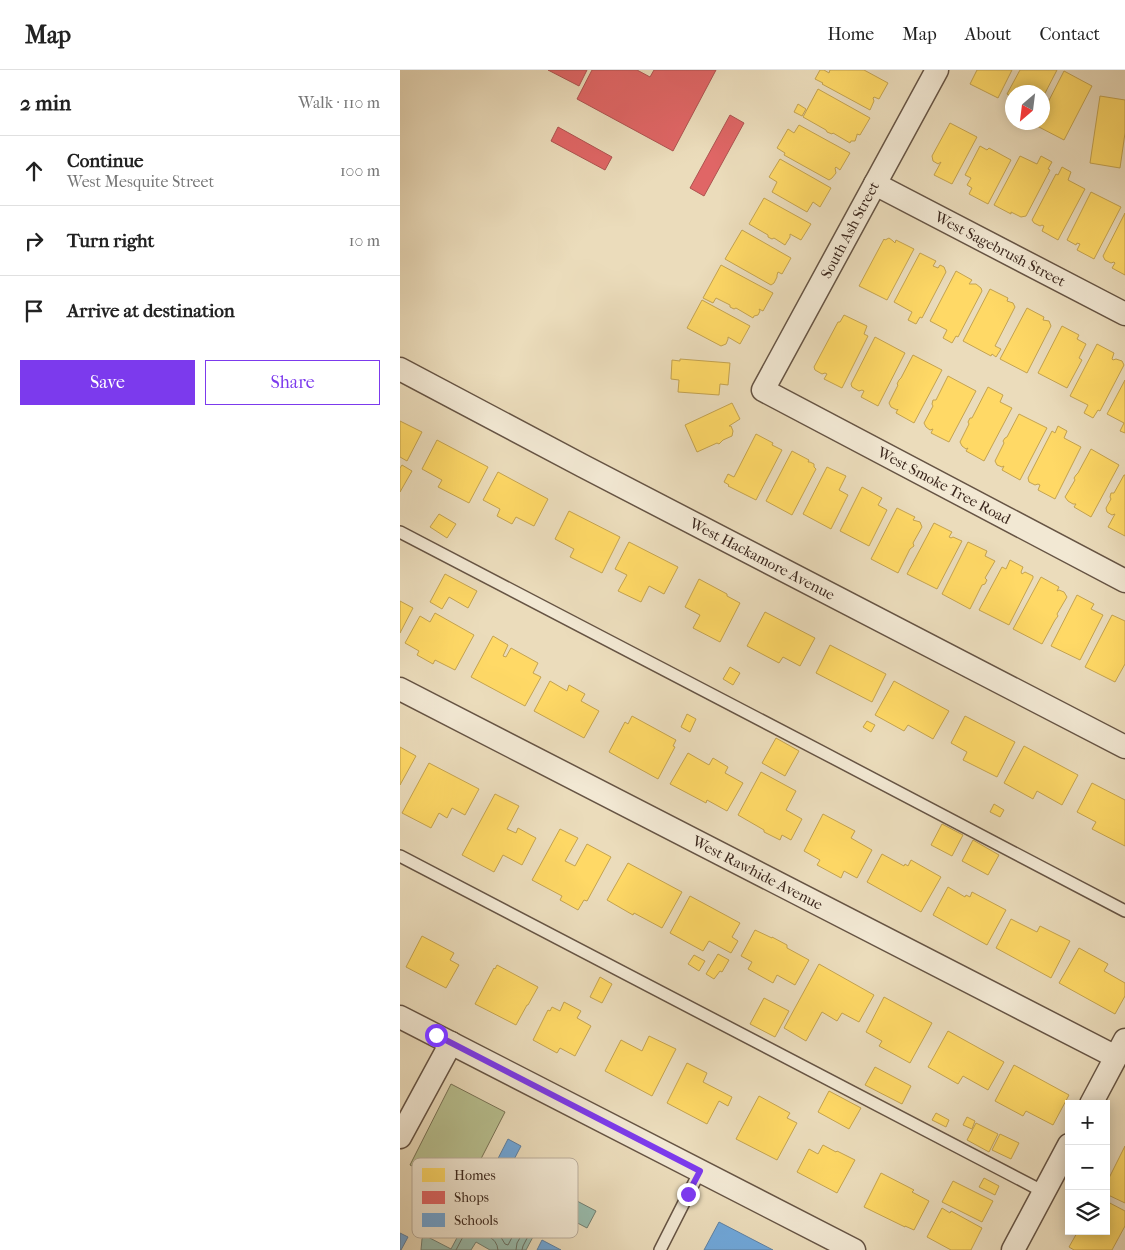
<!DOCTYPE html>
<html lang="en">
<head>
<meta charset="utf-8">
<style>
	body { margin:0; font-family:"IM FELL French Canon",serif; background:#f6f6f6; color:#222 }
	.controls { position:absolute; right:15px; bottom:15px; display:grid; overflow:hidden; border-radius:0px; box-shadow:0 2px 12px #0003 }
	.controls button { width:45px; height:45px; display:grid; place-items:center; padding:0; border:0; border-bottom:1px solid #e0e0e0; background:#fff; color:#222; font:25px sans-serif }
	.compass { position:absolute; left:605px; top:15px; width:45px; height:45px; border-radius:50%; background:#fff; box-shadow:0 2px 12px #0003; rotate:208deg }
	.stop { position:absolute; width:15px; height:15px; margin:-11px; border:4px solid #7c3aed; border-radius:50%; background:#fff }
	.stop.end { background:#7c3aed; border-color:#fff; box-shadow:0 1px 5px #0008 }
	.list { margin:0; padding:0; list-style:none }
	h2 { display:flex; justify-content:space-between; align-items:center; height:65px; margin:0; padding:0 20px; font-size:21px }
	h2 small { font-size:16px; font-weight:400; color:#767676 }
	.list li { display:grid; grid-template-columns:32px 1fr auto; gap:15px; align-items:center; box-sizing:border-box; height:70px; padding:0 20px; border-top:1px solid #e0e0e0 }
	.list b { display:block; font-size:19px; white-space:nowrap }
	.list p { margin:0; font-size:16px; white-space:nowrap; color:#767676 }
	.list em { font-size:16px; font-style:normal; color:#767676 }
	.actions { display:flex; gap:10px; padding:15px 20px }
	.actions a { flex:1; padding:11px 0; border:1px solid #7c3aed; border-radius:0px; text-align:center; font-size:18px; color:#7c3aed }
	.actions .main { background:#7c3aed; color:#fff }
	.icon { flex:none; width:28px; height:28px; fill:none; stroke:currentColor; stroke-width:2; stroke-linecap:round; stroke-linejoin:round }
	.map { position:relative; flex:none; width:725px; height:1180px; overflow:hidden }
	header { display:flex; align-items:center; gap:30px; box-sizing:border-box; height:70px; padding:0 25px; background:#fff; border-bottom:1px solid #e0e0e0 }
	header strong { font-size:24px }
	nav { display:flex; gap:28px; margin-inline-start:auto; font-size:18px }
	main { display:flex }
	aside { flex:1; background:#fff }
	.map>svg:first-child { display:block }
	.green { fill:#b8c090; stroke:#797356 }
	.water { fill:#99bcad; stroke:#738073 }
	.homes { fill:#ffd966; stroke:#c4a350 }
	.shops { fill:#e06666; stroke:#ae5350 }
	.schools { fill:#6fa8dc; stroke:#5f81a2 }
	.lines { fill:none; stroke-linecap:round; stroke-linejoin:round }
	.shore { stroke:#6a7164; stroke-width:1 }
	.lane-casing { stroke:#665444; stroke-width:14 }
	.street-casing { stroke:#665444; stroke-width:25 }
	.lane { stroke:#f2e8d3; stroke-width:11 }
	.street { stroke:#f2e8d3; stroke-width:22 }
	.route { stroke:#7c3aed; stroke-width:6 }
	.labels { text-anchor:middle; stroke-width:5; stroke-linejoin:round; paint-order:stroke }
	.street-label { font-size:15px; fill:#3a261c; stroke:#f2e8d3 }
	.key { fill:#f2e8d3; stroke:#bbae9c; stroke-width:1 }
	.key-label { font-size:14px; fill:#3a261c }
</style>
</head>
<body>
<header>
<strong>Map</strong>
<nav><a>Home</a><a>Map</a><a>About</a><a>Contact</a></nav>
</header>
<main>
<aside>
<h2>2 min<small>Walk · 110 m</small></h2>
<ul class="list">
<li><svg class="icon" aria-label="ahead" viewBox="0 0 24 24"><path d="M12 20V5M6 11l6-6 6 6"/></svg><div><b>Continue</b><p>West Mesquite Street</p></div><em>100 m</em></li>
<li><svg class="icon" aria-label="right" viewBox="0 0 24 24"><path d="M7 20v-9h11M14 6l5 5-5 5"/></svg><div><b>Turn right</b></div><em>10 m</em></li>
<li><svg class="icon" aria-label="arrive" viewBox="0 0 24 24"><path d="M6 21V4h12l-3 4 3 4H6"/></svg><div><b>Arrive at destination</b></div></li>
</ul>
<div class="actions"><a class="main">Save</a><a>Share</a></div>
</aside>
<div class="map">
<svg width="725" height="1180" viewBox="0 0 725 1180">
	<rect width="100%" height="100%" fill="#ebdcbb"/>
	<filter id="stains"><feTurbulence type="fractalNoise" baseFrequency=".004" numOctaves="4"/><feColorMatrix values="0 0 0 0 .2 0 0 0 0 .09 0 0 0 0 .02 0 0 0 .5 -.17"/></filter>
	<radialGradient id="worn" r=".72"><stop offset=".6" stop-color="#630" stop-opacity="0"/><stop offset="1" stop-color="#630" stop-opacity=".3"/></radialGradient>
	<polygon class="green" points="51,1014 105,1042 64,1122 10,1095"/>
	<g class="water">
		<polygon points="143,1109 159,1118 126,1180 90,1180 76,1172 71,1180 21,1180 22,1169 24,1165 51,1179 84,1117 126,1139"/>
		<polygon points="177,1131 196,1141 187,1158 168,1148"/>
	</g>
	<g class="homes">
		<polygon points="420,0 424,0 429,3 430,0 464,0 488,13 479,29 474,27 473,28 474,31 470,40 422,14 423,13 415,9"/>
		<polygon points="577,0 612,0 598,28 570,14"/>
		<polygon points="620,0 657,0 642,29 642,22 612,22 612,27 607,24"/>
		<polygon points="664,1 692,16 664,70 637,56 638,52 642,52 642,44"/>
		<polygon points="418,19 470,48 460,65 457,64 457,65 455,71 451,71 450,73 433,63 432,64 427,62 426,60 403,47"/>
		<polygon points="700,26 725,30 725,63 720,98 690,93"/>
		<polygon points="398,34 406,39 402,46 394,42"/>
		<polygon points="550,53 577,67 552,114 534,105 541,92 538,94 533,91 532,86"/>
		<polygon points="399,55 450,83 440,100 436,97 435,98 436,103 432,108 429,110 384,85 385,83 377,78 388,59 394,63"/>
		<polygon points="580,76 587,80 589,78 611,90 588,134 569,124 572,118 567,115 571,108 565,105"/>
		<polygon points="620,86 637,94 641,86 652,92 648,99 650,100 626,146 621,147 611,142 611,144 594,135"/>
		<polygon points="380,89 431,118 420,137 413,132 407,142 372,122 377,112 369,107"/>
		<polygon points="662,97 671,102 668,110 685,119 658,170 642,161 644,156 642,155 640,156 634,153 632,150 656,104 658,105"/>
		<polygon points="691,122 721,137 694,189 677,180 680,174 677,173 676,175 667,170"/>
		<polygon points="364,128 411,154 401,170 390,164 390,167 385,175 374,168 372,169 368,167 368,165 349,154"/>
		<polygon points="725,143 725,205 712,198 715,193 714,192 711,193 705,190 703,186"/>
		<polygon points="342,160 391,188 382,204 378,202 377,205 377,207 374,213 371,215 325,189"/>
		<polygon points="489,168 493,171 495,173 496,170 514,179 487,230 459,216 484,169 485,170"/>
		<polygon points="520,183 536,191 533,196 538,198 540,195 544,197 546,202 522,248 520,247 516,254 508,250 512,242 494,232"/>
		<polygon points="321,195 373,223 363,241 359,239 360,241 358,245 354,246 353,248 336,238 334,239 330,237 330,235 316,228 313,233 303,228"/>
		<polygon points="556,201 572,210 569,214 576,214 581,218 582,221 558,267 556,266 552,273 543,268 547,260 530,251"/>
		<polygon points="590,219 608,228 607,231 613,233 615,237 595,276 601,279 596,287 592,284 591,286 563,271"/>
		<polygon points="302,230 350,256 340,274 328,267 328,269 326,274 321,276 287,258"/>
		<polygon points="627,238 644,247 643,250 649,251 651,256 627,303 600,289"/>
		<polygon points="444,245 467,256 464,264 468,266 442,318 424,309 427,304 425,303 422,304 415,300 414,297 438,252 440,252"/>
		<polygon points="662,256 679,265 677,269 686,274 679,288 682,290 667,318 638,303"/>
		<polygon points="475,267 505,283 478,336 461,327 464,321 462,320 459,321 452,317 451,314"/>
		<polygon points="697,274 714,283 712,289 713,290 716,289 722,291 724,295 700,341 698,340 693,348 684,343 688,335 670,326"/>
		<polygon points="513,285 542,300 514,353 496,343 498,339 497,340 491,337 489,333 498,315 497,314 499,310 501,308"/>
		<polygon points="280,289 330,293 328,315 320,314 319,325 278,322 279,310 271,309 272,290 280,291"/>
		<polygon points="548,306 576,321 549,372 531,363 533,359 530,360 526,357 524,353 533,336 532,334 533,330 536,330"/>
		<polygon points="725,310 725,363 720,361 724,353 707,344"/>
		<polygon points="588,317 603,325 600,332 612,338 584,391 566,381 568,378 566,379 562,376 560,372 569,354 568,352 570,348 572,348"/>
		<polygon points="332,333 340,349 329,356 331,356 333,361 332,366 323,370 319,374 317,373 297,382 285,355"/>
		<polygon points="619,344 647,358 620,410 602,400 604,396 602,397 597,395 595,391 604,373 603,371 605,368 607,367"/>
		<polygon points="0,351 22,362 7,391 0,387"/>
		<polygon points="658,356 667,361 664,368 681,377 655,429 638,420 640,415 638,414 635,415 629,412 628,408 652,361 655,363"/>
		<polygon points="356,364 373,373 372,375 382,380 356,430 328,416 329,415 324,412 328,404 334,407"/>
		<polygon points="37,370 88,397 69,433 38,417 42,410 22,399"/>
		<polygon points="691,379 719,395 691,447 674,437 676,434 673,434 668,431 665,427 675,410 674,408 676,405 678,403"/>
		<polygon points="392,381 409,390 408,392 410,392 414,394 414,397 416,399 392,445 366,431"/>
		<polygon points="2,395 12,401 0,422 0,398"/>
		<polygon points="427,397 446,406 439,420 448,425 431,459 403,444"/>
		<polygon points="98,402 148,429 134,456 116,447 112,454 97,446 100,439 83,430"/>
		<polygon points="724,405 725,405 725,466 708,457 715,444 712,445 707,442 706,438 711,429 710,427 711,423 714,423"/>
		<polygon points="462,417 482,428 478,435 487,440 469,476 440,461"/>
		<polygon points="497,438 515,447 513,450 520,452 522,457 513,473 514,476 510,479 498,503 471,489"/>
		<polygon points="169,441 220,467 202,503 170,487 174,479 155,469"/>
		<polygon points="39,444 56,454 47,468 30,457"/>
		<polygon points="534,453 552,462 549,467 551,468 553,467 562,471 537,519 507,504"/>
		<polygon points="229,472 278,497 264,524 249,516 241,532 218,521 227,505 215,499"/>
		<polygon points="568,472 587,481 585,486 595,491 585,508 587,510 585,514 582,515 570,539 542,524"/>
		<polygon points="610,490 623,497 621,502 622,504 625,502 633,506 633,508 609,555 579,540 602,497 606,499"/>
		<polygon points="45,504 77,521 68,538 49,527 42,539 30,532"/>
		<polygon points="641,507 659,517 657,521 659,520 664,522 667,527 657,544 658,546 655,550 642,574 613,559"/>
		<polygon points="299,509 327,524 327,526 340,533 320,572 293,558 300,545 285,537"/>
		<polygon points="677,525 694,534 691,539 703,545 680,590 651,576"/>
		<polygon points="0,531 13,538 0,563"/>
		<polygon points="365,542 415,568 400,596 383,587 379,593 347,576"/>
		<polygon points="35,543 74,565 55,600 35,590 33,594 17,585 19,581 5,573 20,546 30,552"/>
		<polygon points="712,545 725,551 725,594 715,612 685,597"/>
		<polygon points="93,566 108,575 103,586 106,587 111,578 138,593 133,603 141,607 125,636 71,607"/>
		<polygon points="430,575 486,604 472,632 416,603"/>
		<polygon points="330,597 340,603 333,615 323,609"/>
		<polygon points="150,611 167,621 169,615 185,624 181,631 199,641 184,668 134,641"/>
		<polygon points="494,611 549,641 533,669 508,655 504,661 475,645"/>
		<polygon points="287,644 296,649 290,662 281,657"/>
		<polygon points="232,646 276,670 273,676 275,677 258,709 209,682 225,652 228,654"/>
		<polygon points="565,646 615,672 597,707 563,690 567,682 551,673"/>
		<polygon points="467,651 475,655 471,662 463,657"/>
		<polygon points="376,668 399,681 385,706 362,693"/>
		<polygon points="624,676 678,705 662,735 637,721 633,729 604,713"/>
		<polygon points="0,677 16,686 0,715"/>
		<polygon points="288,683 309,695 313,688 328,697 325,703 343,713 327,741 307,730 306,733 270,714"/>
		<polygon points="29,693 79,719 65,745 52,738 47,748 39,743 31,758 2,743"/>
		<polygon points="361,702 396,721 386,740 402,749 391,770 382,765 380,770 364,762 364,760 338,745"/>
		<polygon points="692,713 725,730 725,776 692,759 696,752 677,742"/>
		<polygon points="95,724 119,736 107,759 116,763 118,758 136,768 122,795 103,785 94,802 62,785"/>
		<polygon points="594,734 604,740 600,747 590,742"/>
		<polygon points="423,744 455,761 451,768 472,780 457,808 444,801 441,808 417,795 420,790 404,781"/>
		<polygon points="542,754 563,765 552,786 531,775"/>
		<polygon points="160,759 178,768 165,791 175,796 187,774 211,787 187,831 184,830 178,840 160,830 162,826 132,810"/>
		<polygon points="573,770 599,785 588,805 562,791"/>
		<polygon points="482,784 504,796 505,794 508,796 511,790 541,807 521,842 467,812"/>
		<polygon points="228,793 282,822 262,858 234,843 233,845 207,830"/>
		<polygon points="548,817 565,827 566,825 570,827 572,822 606,840 587,875 533,845"/>
		<polygon points="290,826 340,853 332,867 338,871 331,883 309,871 303,881 270,863"/>
		<polygon points="611,849 637,862 640,856 670,871 651,908 596,878"/>
		<polygon points="355,860 372,868 372,867 387,875 387,878 409,890 395,915 377,905 373,913 348,899 352,892 341,886"/>
		<polygon points="22,866 54,883 50,890 59,895 46,918 6,897"/>
		<polygon points="679,878 708,894 704,901 725,913 725,926 715,944 659,913"/>
		<polygon points="318,884 329,890 322,902 320,901 314,909 306,904"/>
		<polygon points="294,885 305,891 299,901 288,894"/>
		<polygon points="419,894 474,925 459,952 442,943 437,951 422,942 406,971 384,958"/>
		<polygon points="97,895 138,917 128,935 127,935 116,955 75,934 94,898 95,899"/>
		<polygon points="200,907 212,914 202,933 190,927"/>
		<polygon points="484,927 532,953 510,993 479,976 482,971 466,962"/>
		<polygon points="364,928 389,941 375,967 350,954"/>
		<polygon points="164,932 181,941 177,948 191,956 175,986 160,978 157,983 133,970 148,940 150,941 152,937 160,941"/>
		<polygon points="548,961 604,992 588,1020 563,1006 558,1014 528,997"/>
		<polygon points="249,966 276,979 252,1026 205,1001 221,970 242,981"/>
		<polygon points="287,993 307,1003 303,1012 332,1027 328,1036 319,1031 307,1054 267,1033"/>
		<polygon points="614,995 669,1025 653,1055 626,1041 623,1046 595,1031"/>
		<polygon points="475,997 511,1016 502,1034 465,1015"/>
		<polygon points="429,1021 461,1038 449,1059 418,1042"/>
		<polygon points="359,1026 390,1043 387,1048 397,1053 377,1090 336,1069"/>
		<polygon points="536,1043 549,1050 546,1057 532,1050"/>
		<polygon points="567,1047 575,1051 572,1059 563,1055"/>
		<polygon points="576,1053 598,1064 589,1082 567,1070"/>
		<polygon points="600,1064 619,1073 611,1089 592,1080"/>
		<polygon points="423,1075 436,1082 437,1081 455,1090 437,1123 397,1102 409,1079 418,1084"/>
		<polygon points="725,1076 725,1133 706,1124 706,1114"/>
		<polygon points="481,1103 514,1120 512,1122 529,1131 514,1160 505,1156 505,1157 464,1137"/>
		<polygon points="584,1108 599,1116 595,1125 579,1117"/>
		<polygon points="553,1111 593,1131 582,1152 542,1132"/>
		<polygon points="706,1131 725,1141 725,1156 712,1180 674,1180 669,1177 678,1161 706,1161"/>
		<polygon points="542,1138 550,1143 551,1141 582,1158 571,1180 551,1180 527,1167"/>
	</g>
	<g class="shops">
		<polygon points="148,0 187,0 179,16"/>
		<polygon points="192,0 237,0 250,7 254,0 316,0 273,81 177,29"/>
		<polygon points="330,45 344,53 304,126 290,118"/>
		<polygon points="158,57 212,87 205,100 151,71"/>
	</g>
	<g class="schools">
		<polygon points="108,1069 121,1076 108,1101 127,1111 120,1125 88,1108"/>
		<polygon points="319,1152 373,1180 304,1180"/>
		<polygon points="0,1163 8,1167 1,1180 0,1180"/>
		<polygon points="142,1170 161,1180 137,1180"/>
	</g>
	<g class="lines">
		<g class="shore">
			<polygon points="91,1143 94,1143 117,1156 117,1158 108,1175 105,1174 99,1164 85,1156 85,1154"/>
			<polyline points="56,1180 85,1125 88,1125 123,1144 127,1144 131,1141 144,1118 147,1117 151,1119 151,1122 123,1176 122,1180"/>
			<path d="M 98,1180 C 97,1166 83,1165 74,1159 L 87,1134 L 89,1133 L 127,1152 L 128,1154 L 117,1173 L 116,1180"/>
		</g>
		<defs>
			<g id="lane">
				<polyline points="0,462 420,681 725,841"/>
				<polyline points="0,786 644,1122"/>
				<polyline points="260,1180 300,1101"/>
			</g>
			<g id="street">
				<path id="s1" d="M 537,0 L 363,320 L 725,511"/>
				<path id="s2" d="M 475,114 L 725,244"/>
				<path id="s3" d="M 0,299 L 183,396 L 725,677"/>
				<path id="s4" d="M 0,619 L 716,987"/>
				<polyline points="0,947 454,1180"/>
				<polyline points="691,1034 725,970"/>
				<polyline points="0,1067 51,973"/>
				<polyline points="613,1180 669,1075"/>
			</g>
		</defs>
		<use href="#lane" class="lane-casing"/>
		<use href="#street" class="street-casing"/>
		<use href="#lane" class="lane"/>
		<use href="#street" class="street"/>
	</g>
	<g class="lines">
		<polyline class="route" points="36,965 300,1101 288,1124"/>
	</g>
	<g class="labels">
		<g class="street-label">
			<text transform="translate(450 160) rotate(-62)" y="5">South Ash Street</text>
			<text dy="5" stroke="none"><textPath href="#s2" startOffset="141">West Sagebrush Street</textPath></text>
			<text dy="5" stroke="none"><textPath href="#s1" startOffset="569">West Smoke Tree Road</textPath></text>
			<text dy="5" stroke="none"><textPath href="#s3" startOffset="409">West Hackamore Avenue</textPath></text>
			<text dy="5" stroke="none"><textPath href="#s4" startOffset="402">West Rawhide Avenue</textPath></text>
		</g>
	</g>
	<rect x="12" y="1088" width="166" height="80" rx="8" class="key"/>
	<rect x="22" y="1098" width="23" height="14" fill="#ffd966"/>
	<rect x="22" y="1121" width="23" height="13" fill="#e06666"/>
	<rect x="22" y="1143" width="23" height="14" fill="#6fa8dc"/>
	<g class="key-label">
		<text x="54" y="1110">Homes</text>
		<text x="54" y="1132">Shops</text>
		<text x="54" y="1155">Schools</text>
	</g>
	<rect width="100%" height="100%" filter="url(#stains)"/>
	<rect width="100%" height="100%" fill="url(#worn)"/>
</svg>
<div class="controls">
<button>+</button>
<button>−</button>
<button><svg class="icon" aria-label="layers" viewBox="0 0 24 24"><path d="M12 4l9 5-9 5-9-5zM3 14l9 5 9-5"/></svg></button>
</div>
<svg class="compass" viewBox="-18 -18 36 36"><path d="M0-13l5 13h-10z" fill="#e53935"/><path d="M0 13l5-13h-10z" fill="#767676"/></svg>
<div class="stop" style="left:36px;top:965px"></div>
<div class="stop end" style="left:288px;top:1124px"></div>
</div>
</main>
</body>
</html>
